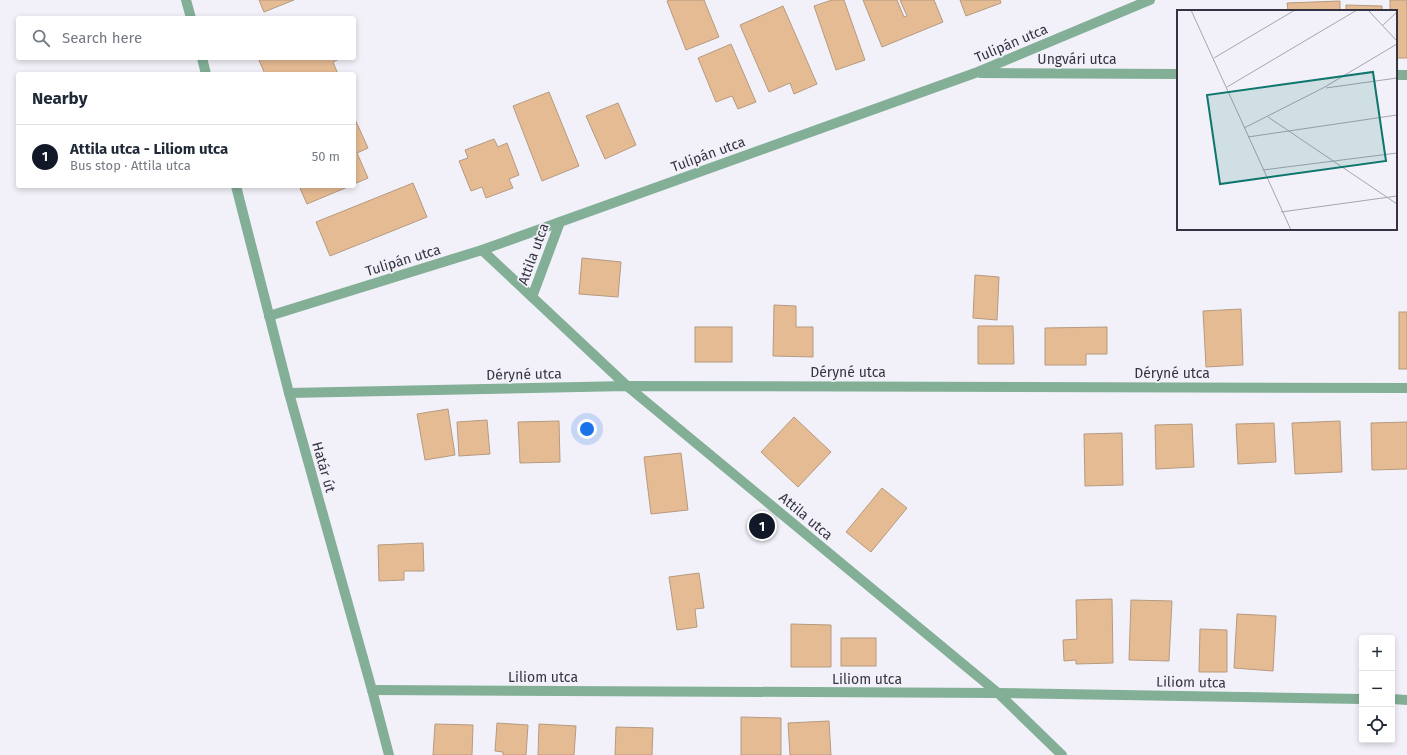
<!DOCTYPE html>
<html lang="en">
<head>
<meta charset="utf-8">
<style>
	body { margin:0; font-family:"Fira Sans",sans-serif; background:#f2f2f3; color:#1f2937 }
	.controls { position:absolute; right:12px; bottom:12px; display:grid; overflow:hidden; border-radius:4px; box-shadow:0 2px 6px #0003 }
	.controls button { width:36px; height:36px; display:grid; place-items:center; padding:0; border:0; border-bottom:1px solid #e0e1e3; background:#fff; color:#1f2937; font:20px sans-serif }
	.you { position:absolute; left:587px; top:429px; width:14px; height:14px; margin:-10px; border:3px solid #fff; border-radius:50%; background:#1a73e8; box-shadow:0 0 0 6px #1a73e833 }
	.badge { display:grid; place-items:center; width:26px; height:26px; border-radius:50%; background:#111827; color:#fff; font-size:13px; font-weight:700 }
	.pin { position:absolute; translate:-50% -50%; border:2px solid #fff; box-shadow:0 1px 4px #0006 }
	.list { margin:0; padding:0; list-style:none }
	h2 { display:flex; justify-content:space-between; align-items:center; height:52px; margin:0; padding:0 16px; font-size:17px }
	h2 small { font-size:13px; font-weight:400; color:#747a83 }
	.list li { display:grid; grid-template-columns:26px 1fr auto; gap:12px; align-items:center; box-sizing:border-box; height:64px; padding:0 16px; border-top:1px solid #e0e1e3 }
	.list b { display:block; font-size:15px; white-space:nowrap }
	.list p { margin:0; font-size:13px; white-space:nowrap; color:#747a83 }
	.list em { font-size:13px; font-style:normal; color:#747a83 }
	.icon { flex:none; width:22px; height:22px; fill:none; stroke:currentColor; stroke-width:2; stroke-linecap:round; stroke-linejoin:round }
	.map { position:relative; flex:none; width:1407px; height:755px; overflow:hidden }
	.search { position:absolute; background:#fff; box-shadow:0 2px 6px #0003; left:16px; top:16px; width:340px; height:44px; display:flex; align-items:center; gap:10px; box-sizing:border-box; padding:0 14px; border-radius:4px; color:#747a83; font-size:15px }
	.panel { position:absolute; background:#fff; box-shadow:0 2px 6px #0003; left:16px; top:72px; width:340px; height:116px; border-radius:4px }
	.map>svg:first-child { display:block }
	.building { fill:#e5bb94; stroke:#b69a7f }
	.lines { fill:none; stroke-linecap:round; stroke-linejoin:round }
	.street { stroke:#83af97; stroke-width:10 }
	.labels { text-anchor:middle; stroke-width:3.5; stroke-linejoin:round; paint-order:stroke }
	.street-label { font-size:14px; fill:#353342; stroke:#f2f1f9 }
	.inset-road { fill:none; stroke:#a6a5b0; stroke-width:1 }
	.view { fill:#0f766e; fill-opacity:0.15; stroke:#0f766e; stroke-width:2 }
	.inset-edge { fill:none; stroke:#353342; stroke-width:2 }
</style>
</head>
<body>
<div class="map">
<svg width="1407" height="755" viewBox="0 0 1407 755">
	<rect width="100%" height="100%" fill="#f2f1f9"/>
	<g class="building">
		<polygon points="259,0 294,0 264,12"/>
		<polygon points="670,0 704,0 719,37 686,50 667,1"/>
		<polygon points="832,0 844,0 865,60 836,70 814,6"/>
		<polygon points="863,0 897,0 904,17 907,16 900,0 934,0 943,22 882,47"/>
		<polygon points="960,0 1000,0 1001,3 966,16"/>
		<polygon points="1390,0 1407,0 1407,58 1396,58 1396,11 1390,11"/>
		<polygon points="1340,1 1340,11 1288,11 1287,3"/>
		<polygon points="1346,5 1382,6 1382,11 1346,11"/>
		<polygon points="783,6 817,84 794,94 790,83 769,92 740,25"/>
		<polygon points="731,44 756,102 738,109 732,96 716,102 698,58"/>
		<polygon points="258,58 341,58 333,62 338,74 265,74"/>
		<polygon points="549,92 579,166 542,181 513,106"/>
		<polygon points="618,103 636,145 605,159 586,116"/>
		<polygon points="354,117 368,148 357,153 368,178 354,184"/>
		<polygon points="494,139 498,147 507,143 519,175 509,179 513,188 486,198 482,187 471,191 459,161 468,158 465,150"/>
		<polygon points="413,183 427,217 330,256 316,222"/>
		<polygon points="299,186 350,186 307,204"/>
		<polygon points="582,258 621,262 618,297 579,294"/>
		<polygon points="975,275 999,277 997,320 973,318"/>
		<polygon points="774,305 796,306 796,327 813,327 813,357 773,356"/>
		<polygon points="1241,309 1243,365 1206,367 1203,311"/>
		<rect x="1399" y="312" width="8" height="57"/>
		<polygon points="978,326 1013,326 1014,364 978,364"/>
		<rect x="695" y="327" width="37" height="35"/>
		<polygon points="1107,327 1107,354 1086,354 1086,365 1045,365 1045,328"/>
		<polygon points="448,409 455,455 425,460 417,414"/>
		<polygon points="794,417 831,452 798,487 761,452"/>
		<polygon points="487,420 490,454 459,456 457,422"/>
		<polygon points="559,421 560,462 520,463 518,422"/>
		<polygon points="1340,421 1342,472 1295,474 1292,423"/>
		<polygon points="1407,422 1407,469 1372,470 1371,423"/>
		<polygon points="1274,423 1276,462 1238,464 1236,424"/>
		<polygon points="1192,424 1194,467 1156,469 1155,425"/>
		<polygon points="1122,433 1123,485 1085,486 1084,434"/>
		<polygon points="681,453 688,510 651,514 644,457"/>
		<polygon points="882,488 907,508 871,552 846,532"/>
		<polygon points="423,543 424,571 404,571 404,580 379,581 378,545"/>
		<polygon points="699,573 704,608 695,609 697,627 677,630 669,577"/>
		<polygon points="1112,599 1113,663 1076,664 1076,660 1064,661 1063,640 1077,639 1076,600"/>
		<polygon points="1131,600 1172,601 1169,661 1129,660"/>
		<polygon points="1237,614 1276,616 1273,671 1234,668"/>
		<polygon points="791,624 831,625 831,667 791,667"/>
		<polygon points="1200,629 1227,630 1227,672 1199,672"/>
		<rect x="841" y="638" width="35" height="28"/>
		<polygon points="741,717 781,718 781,755 741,755"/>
		<polygon points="829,721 831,755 790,755 788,723"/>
		<polygon points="497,723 528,725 526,755 503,755 503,752 495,751"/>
		<polygon points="435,724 473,725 472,755 433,755"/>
		<polygon points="539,724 576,726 574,755 538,755"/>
		<polygon points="616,727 653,728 652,755 615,755"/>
	</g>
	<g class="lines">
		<g class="street">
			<polyline points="186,0 191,18"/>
			<polyline points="202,58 206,74"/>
			<polyline points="980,73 1178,74"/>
			<polyline points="1396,75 1407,75"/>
			<polyline points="236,186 289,393 372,690 389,755"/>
			<polyline points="482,250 627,386 998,693 1062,755"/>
			<polyline points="532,297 560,222"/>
			<polyline points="269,316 482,250 975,73 1150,0"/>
			<polyline points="289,393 627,386 1407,388"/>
			<polyline points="372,690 998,693 1362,699"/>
			<polyline points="1392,699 1407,700"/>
		</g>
	</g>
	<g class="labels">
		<g class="street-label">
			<text transform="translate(1011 43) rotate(-23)" y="5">Tulipán utca</text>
			<text x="1077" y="64">Ungvári utca</text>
			<text transform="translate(708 154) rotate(-20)" y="5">Tulipán utca</text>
			<text transform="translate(533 254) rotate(-70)" y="5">Attila utca</text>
			<text transform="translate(403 260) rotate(-17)" y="5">Tulipán utca</text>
			<text x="848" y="377">Déryné utca</text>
			<text x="1172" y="378">Déryné utca</text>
			<text transform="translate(524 374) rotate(-1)" y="5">Déryné utca</text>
			<text transform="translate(324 467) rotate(74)" y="5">Határ út</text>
			<text transform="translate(806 516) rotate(40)" y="5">Attila utca</text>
			<text x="543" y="682">Liliom utca</text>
			<text x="867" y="684">Liliom utca</text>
			<text transform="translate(1191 682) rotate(1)" y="5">Liliom utca</text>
		</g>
	</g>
	<g transform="translate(1177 10)">
		<rect width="220" height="220" fill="#f2f1f9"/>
		<path class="inset-road" d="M 14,0 L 114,220M 191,0 L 220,31M 206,15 L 220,2M 37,48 L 118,0M 50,77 L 180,0M 149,78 L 220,68M 91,107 L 220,194M 67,118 L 146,78 L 220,34M 71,127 L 220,105M 86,160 L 220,143M 104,202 L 220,186"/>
		<path class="view" d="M 196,62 L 209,151 L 43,174 L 30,85 Z"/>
		<rect width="220" height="220" class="inset-edge"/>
	</g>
</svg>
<div class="controls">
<button>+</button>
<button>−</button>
<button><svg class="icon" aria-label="locate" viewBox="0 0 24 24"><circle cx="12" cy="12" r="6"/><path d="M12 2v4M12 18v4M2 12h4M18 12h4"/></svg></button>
</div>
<div class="you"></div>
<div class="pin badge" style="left:762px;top:526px">1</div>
<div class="search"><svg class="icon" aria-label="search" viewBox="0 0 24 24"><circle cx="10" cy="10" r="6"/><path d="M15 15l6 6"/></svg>Search here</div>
<section class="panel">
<h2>Nearby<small></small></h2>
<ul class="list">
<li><span class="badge">1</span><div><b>Attila utca - Liliom utca</b><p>Bus stop · Attila utca</p></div><em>50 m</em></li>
</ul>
</section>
</div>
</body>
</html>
